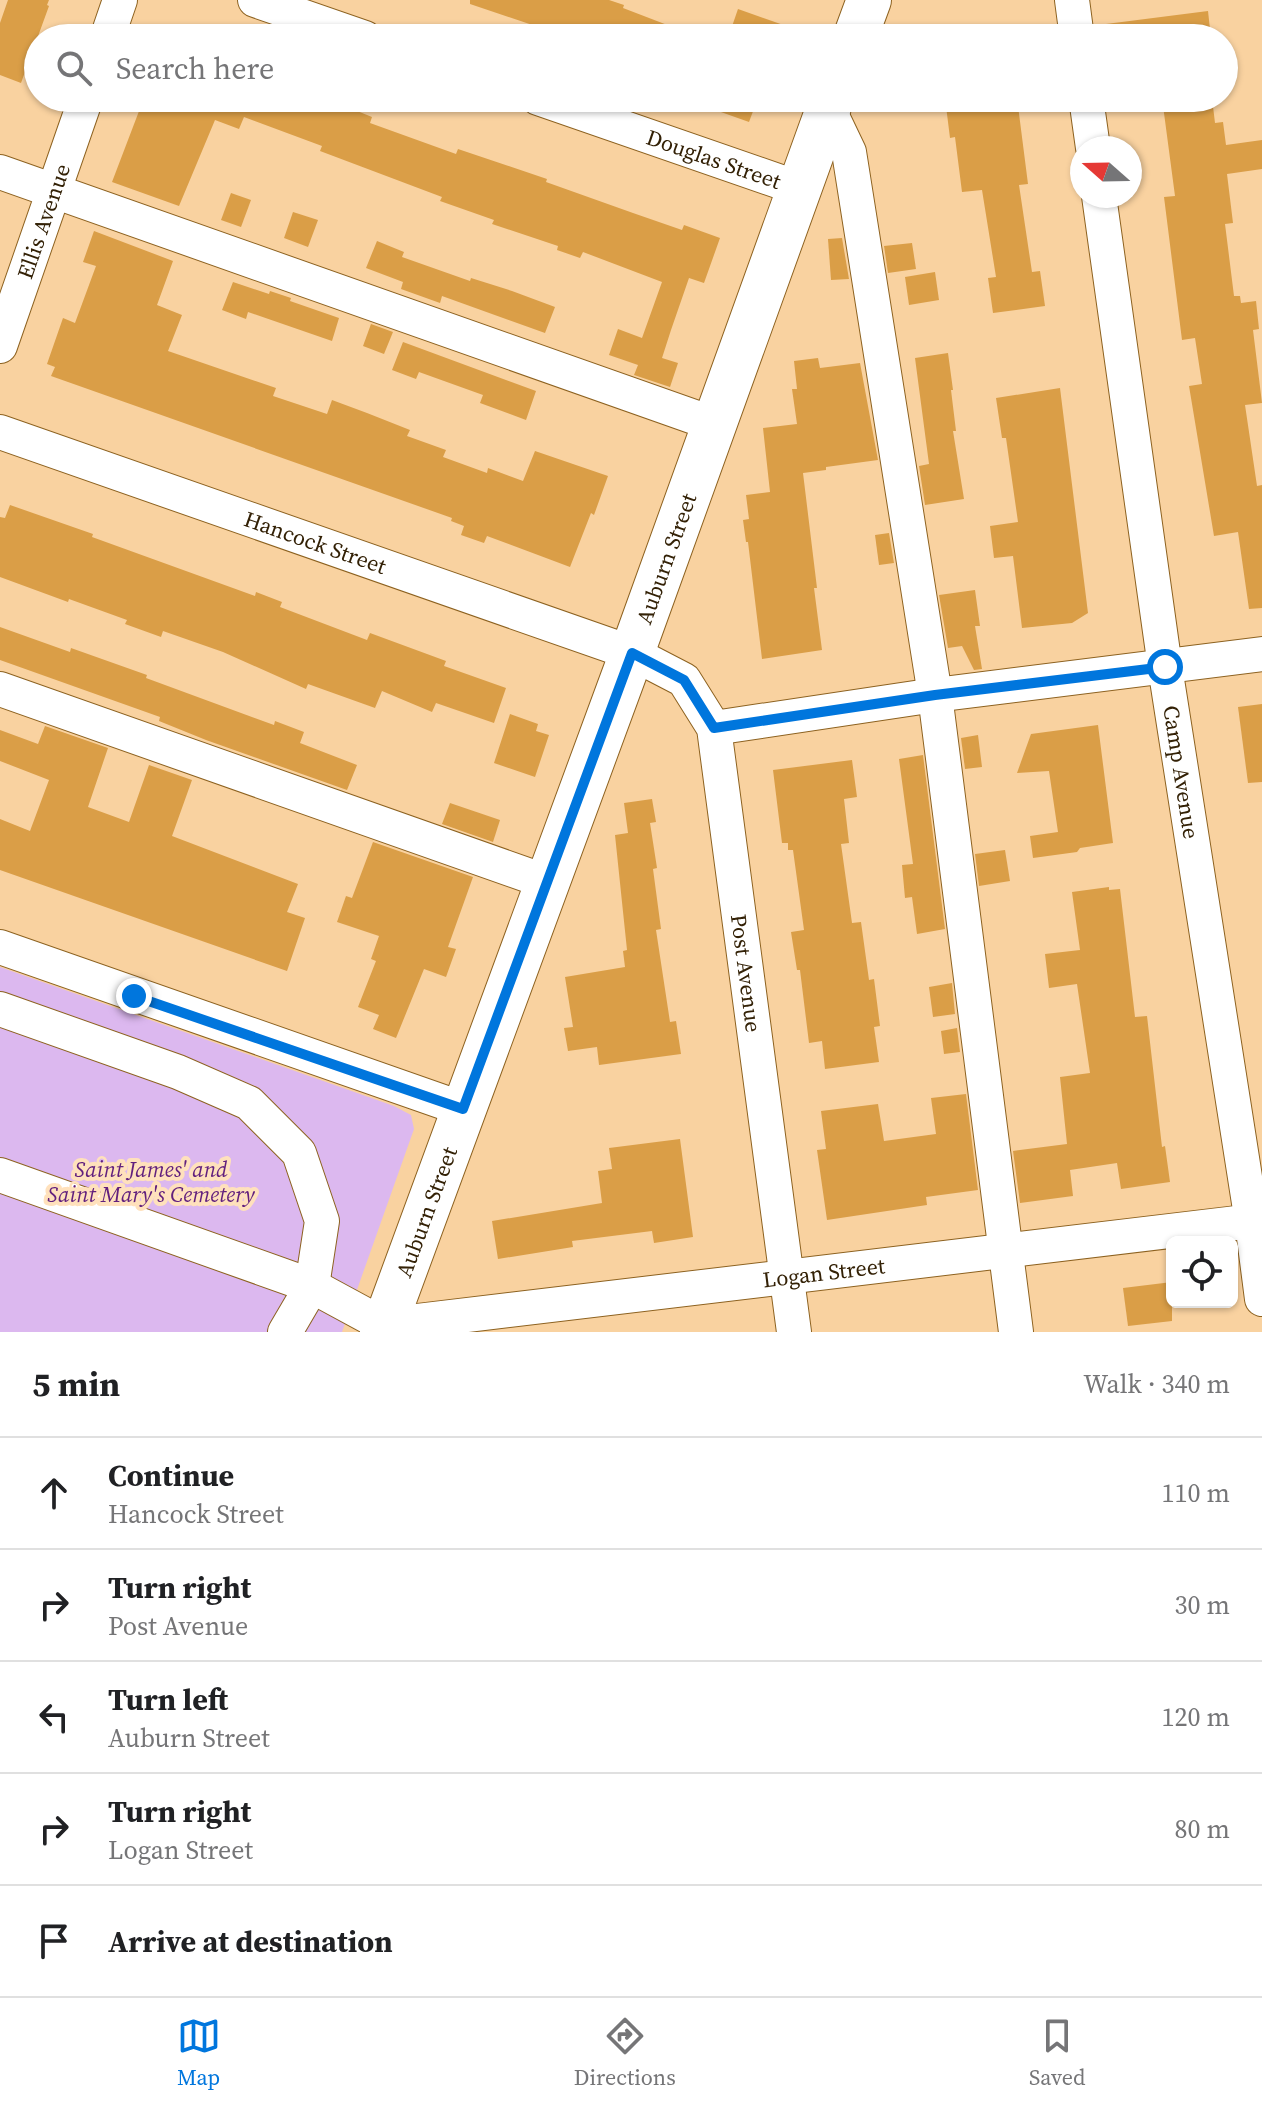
<!DOCTYPE html>
<html lang="en">
<head>
<meta charset="utf-8">
<style>
	body { margin:0; font-family:"Source Serif 4",serif; background:#f2f2f2; color:#202124 }
	.controls { position:absolute; right:24px; bottom:24px; display:grid; overflow:hidden; border-radius:12px; box-shadow:0 2px 6px #0004 }
	.controls button { width:72px; height:72px; display:grid; place-items:center; padding:0; border:0; border-bottom:2px solid #e0e0e0; background:#fff; color:#202124; font:40px sans-serif }
	.compass { position:absolute; left:1070px; top:136px; width:72px; height:72px; border-radius:50%; background:#fff; box-shadow:0 2px 6px #0004; rotate:290deg }
	.stop { position:absolute; width:24px; height:24px; margin:-18px; border:6px solid #0076dd; border-radius:50%; background:#fff }
	.stop.end { background:#0076dd; border-color:#fff; box-shadow:0 2px 8px #0008 }
	.list { margin:0; padding:0; list-style:none }
	h2 { display:flex; justify-content:space-between; align-items:center; height:104px; margin:0; padding:0 32px; font-size:34px }
	h2 small { font-size:26px; font-weight:400; color:#757577 }
	.list li { display:grid; grid-template-columns:52px 1fr auto; gap:24px; align-items:center; box-sizing:border-box; height:112px; padding:0 32px; border-top:2px solid #e0e0e0 }
	.list b { display:block; font-size:30px; white-space:nowrap }
	.list p { margin:0; font-size:26px; white-space:nowrap; color:#757577 }
	.list em { font-size:26px; font-style:normal; color:#757577 }
	.icon { flex:none; width:44px; height:44px; fill:none; stroke:currentColor; stroke-width:2; stroke-linecap:round; stroke-linejoin:round }
	.map { position:relative; flex:none; width:1262px; height:1332px; overflow:hidden }
	.search { position:absolute; background:#fff; box-shadow:0 2px 6px #0004; left:24px; right:24px; top:24px; height:88px; display:flex; align-items:center; gap:20px; box-sizing:border-box; padding:0 28px; border-radius:44px; color:#757577; font-size:30px }
	.sheet { height:664px; background:#fff }
	nav { display:flex; justify-content:space-around; align-items:center; box-sizing:border-box; height:112px; border-top:2px solid #e0e0e0; background:#fff; font-size:22px; color:#757577 }
	nav a { display:grid; justify-items:center; gap:4px }
	nav .on { color:#0076dd }
	.map>svg:first-child { display:block }
	.green { fill:#dcb8ef }
	.building { fill:#da9e47 }
	.lines { fill:none; stroke-linecap:round; stroke-linejoin:round }
	.minor-casing { stroke:#8d6220; stroke-width:36 }
	.major-casing { stroke:#8d6220; stroke-width:46 }
	.minor { stroke:#fff; stroke-width:34 }
	.major { stroke:#fff; stroke-width:44 }
	.route { stroke:#0076dd; stroke-width:10 }
	.labels { text-anchor:middle; stroke-width:8; stroke-linejoin:round; paint-order:stroke }
	.street-label { font-size:22px; fill:#332106; stroke:#ffe1bc }
	.park-label { font-size:22px; font-style:italic; fill:#611f7d; stroke:#ffe1bc }
</style>
</head>
<body>
<div class="map">
<svg width="1262" height="1332" viewBox="0 0 1262 1332">
	<rect width="100%" height="100%" fill="#f9d2a0"/>
	<polygon class="green" points="0,967 394,1106 411,1115 414,1129 342,1332 0,1332"/>
	<g class="building">
		<polygon points="8,0 49,0 47,5 49,6 21,83 0,75 0,23"/>
		<polygon points="470,0 609,0 624,5 623,8 696,36 571,38 470,4"/>
		<polygon points="738,9 809,34 808,38 728,38"/>
		<polygon points="1208,11 1211,38 1106,38 1106,24"/>
		<polygon points="144,98 325,98 372,117 370,123 456,154 458,149 547,179 546,182 633,213 682,230 684,225 720,238 704,283 689,278 671,330 662,358 678,363 670,387 634,375 638,365 609,355 618,329 642,338 662,282 583,252 580,258 557,250 558,246 492,224 494,220 440,201 442,197 320,151 322,146 244,117 239,129 215,120 179,206 112,182"/>
		<polygon points="690,98 758,98 749,122 690,101"/>
		<polygon points="945,98 1017,98 1028,184 1019,185 1032,272 1040,271 1045,306 993,313 988,278 996,277 982,190 962,192 955,137 950,138"/>
		<polygon points="1162,98 1212,98 1215,123 1223,122 1226,145 1262,140 1262,169 1227,174 1233,223 1225,224 1234,296 1240,296 1241,303 1256,301 1259,329 1253,330 1262,403 1245,405 1257,486 1262,485 1262,608 1249,609 1238,532 1214,536 1189,386 1202,384 1195,338 1182,340 1164,197 1175,196"/>
		<polygon points="231,193 251,200 241,227 221,220"/>
		<polygon points="293,212 318,220 308,247 284,238"/>
		<polygon points="94,231 173,261 157,305 182,315 168,351 276,388 273,396 327,414 332,400 367,413 410,430 407,436 446,450 443,457 487,473 488,468 523,481 535,451 608,476 594,515 591,513 570,567 487,536 484,543 461,535 464,526 451,521 452,518 51,376 55,367 47,364 63,318 75,323 96,266 83,262"/>
		<polygon points="842,238 849,279 831,280 828,239"/>
		<polygon points="377,241 404,252 402,257 470,281 471,278 512,291 555,307 545,333 442,296 440,303 401,289 403,282 366,268"/>
		<polygon points="912,243 916,269 888,273 884,246"/>
		<polygon points="935,272 939,300 909,305 905,277"/>
		<polygon points="233,282 269,294 270,291 291,298 290,301 339,318 332,341 248,312 246,319 222,310"/>
		<polygon points="371,324 393,332 384,354 363,346"/>
		<polygon points="403,342 536,391 526,420 480,403 483,395 419,372 416,379 392,370"/>
		<polygon points="948,353 953,390 951,390 956,431 953,431 964,499 925,505 919,466 929,464 915,358"/>
		<polygon points="818,358 820,368 860,363 878,460 826,467 826,470 803,473 817,588 814,588 822,650 762,659 748,542 746,542 743,520 749,519 746,495 770,492 763,428 797,424 792,389 797,389 794,361"/>
		<polygon points="1060,388 1088,613 1072,623 1022,628 1013,556 994,558 990,526 1018,522 1006,438 1002,438 996,398"/>
		<polygon points="10,505 93,534 92,537 255,596 256,592 282,602 280,607 367,640 370,633 446,661 444,666 506,688 494,723 436,703 432,712 382,691 375,708 308,684 306,689 223,652 163,631 161,637 125,624 127,620 69,599 68,602 0,577 0,517 5,518"/>
		<polygon points="889,533 894,563 879,565 875,535"/>
		<polygon points="975,590 980,626 975,626 982,669 974,670 962,646 948,648 939,595"/>
		<polygon points="0,627 70,652 71,648 147,675 146,678 274,725 275,721 304,732 300,743 357,765 347,790 206,740 159,721 160,717 0,660"/>
		<polygon points="1262,704 1262,782 1248,783 1238,707"/>
		<polygon points="510,714 538,724 536,731 549,735 535,777 494,763"/>
		<polygon points="1098,725 1113,843 1080,848 1077,852 1033,858 1030,836 1058,832 1049,771 1017,773 1031,734"/>
		<polygon points="45,726 108,748 88,807 129,822 149,765 192,780 172,836 298,884 287,912 305,918 287,971 0,870 0,819 30,831 49,780 0,761 0,730 38,744"/>
		<polygon points="978,735 982,767 965,769 961,738"/>
		<polygon points="923,755 945,929 917,934 912,897 905,898 902,865 913,864 899,759"/>
		<polygon points="852,760 857,797 844,799 849,843 841,844 852,923 861,922 869,980 874,979 880,1026 874,1027 879,1062 825,1069 822,1041 809,1043 800,970 797,970 791,932 804,930 793,850 788,850 788,843 782,843 773,770"/>
		<polygon points="652,799 656,822 650,823 657,868 653,869 661,929 656,930 670,1022 676,1021 681,1054 599,1065 597,1047 568,1051 564,1028 573,1027 565,977 625,967 623,951 627,950 615,835 628,833 624,803"/>
		<polygon points="450,803 500,820 493,842 442,824"/>
		<polygon points="373,842 473,877 448,947 456,949 446,977 424,969 396,1038 373,1029 379,1015 358,1007 376,961 371,959 379,936 337,922 346,896 352,898"/>
		<polygon points="1005,850 1010,881 979,886 975,854"/>
		<polygon points="1109,887 1109,890 1120,889 1135,1017 1147,1016 1162,1147 1165,1146 1170,1182 1121,1189 1117,1163 1070,1170 1073,1196 1020,1203 1013,1151 1067,1144 1060,1077 1090,1073 1077,984 1049,988 1045,954 1080,950 1072,892"/>
		<polygon points="952,983 955,1014 933,1017 929,987"/>
		<polygon points="957,1028 960,1052 944,1054 941,1031"/>
		<polygon points="966,1094 978,1190 926,1197 927,1205 827,1220 817,1150 826,1149 821,1111 878,1104 884,1141 936,1134 931,1098"/>
		<polygon points="680,1139 693,1237 654,1243 652,1231 572,1241 573,1247 498,1259 492,1221 602,1203 598,1171 612,1169 609,1148"/>
		<polygon points="1172,1282 1172,1321 1128,1326 1123,1288"/>
	</g>
	<g class="lines">
		<defs>
			<g id="minor">
				<polyline points="255,0 365,38"/>
				<polyline points="1072,0 1077,38"/>
				<polyline points="107,38 120,0"/>
				<path id="s1" d="M 538,98 L 798,188"/>
				<polyline points="1086,98 1093,148"/>
				<polyline points="828,108 849,152 935,695 1016,1332"/>
				<polyline points="0,172 714,424"/>
				<path id="s2" d="M 1099,196 L 1165,667 L 1252,1222 L 1262,1299"/>
				<path id="s3" d="M 0,346 L 86,98"/>
				<path id="s4" d="M 0,432 L 632,653 L 684,680 L 714,728 L 794,1332"/>
				<polyline points="0,689 547,882"/>
				<polyline points="714,728 935,695 1262,654"/>
				<polyline points="0,947 463,1109"/>
				<polyline points="0,1009 178,1072 249,1103 299,1153 322,1221 312,1286 285,1332"/>
				<path id="s5" d="M 0,1175 L 312,1286 L 384,1325 L 1262,1220"/>
			</g>
			<g id="major">
				<polyline points="855,38 869,0"/>
				<path id="s6" d="M 382,1332 L 632,653 L 832,98"/>
			</g>
		</defs>
		<use href="#minor" class="minor-casing"/>
		<use href="#major" class="major-casing"/>
		<use href="#minor" class="minor"/>
		<use href="#major" class="major"/>
	</g>
	<g class="lines">
		<polyline class="route" points="134,996 463,1109 632,653 684,680 714,728 935,695 1165,667"/>
	</g>
	<g class="labels">
		<g class="street-label">
			<text dy="8" stroke="none"><textPath href="#s1" startOffset="186">Douglas Street</textPath></text>
			<text dy="8" stroke="none"><textPath href="#s3" startOffset="132">Ellis Avenue</textPath></text>
			<text dy="8" stroke="none"><textPath href="#s4" startOffset="334">Hancock Street</textPath></text>
			<text dy="8" stroke="none"><textPath href="#s6" startOffset="824">Auburn Street</textPath></text>
			<text dy="8" stroke="none"><textPath href="#s2" startOffset="582">Camp Avenue</textPath></text>
			<text dy="8" stroke="none"><textPath href="#s4" startOffset="1032">Post Avenue</textPath></text>
			<text dy="8" stroke="none"><textPath href="#s6" startOffset="128">Auburn Street</textPath></text>
			<text dy="8" stroke="none"><textPath href="#s5" startOffset="856">Logan Street</textPath></text>
		</g>
		<g class="park-label">
			<text x="151" y="1177">Saint James' and<tspan x="151" dy="25">Saint Mary's Cemetery</tspan></text>
		</g>
	</g>
</svg>
<div class="controls">
<button><svg class="icon" aria-label="locate" viewBox="0 0 24 24"><circle cx="12" cy="12" r="6"/><path d="M12 2v4M12 18v4M2 12h4M18 12h4"/></svg></button>
</div>
<svg class="compass" viewBox="-18 -18 36 36"><path d="M0-13l5 13h-10z" fill="#e53935"/><path d="M0 13l5-13h-10z" fill="#757577"/></svg>
<div class="stop" style="left:1165px;top:667px"></div>
<div class="stop end" style="left:134px;top:996px"></div>
<div class="search"><svg class="icon" aria-label="search" viewBox="0 0 24 24"><circle cx="10" cy="10" r="6"/><path d="M15 15l6 6"/></svg>Search here</div>
</div>
<section class="sheet">
<h2>5 min<small>Walk · 340 m</small></h2>
<ul class="list">
<li><svg class="icon" aria-label="ahead" viewBox="0 0 24 24"><path d="M12 20V5M6 11l6-6 6 6"/></svg><div><b>Continue</b><p>Hancock Street</p></div><em>110 m</em></li>
<li><svg class="icon" aria-label="right" viewBox="0 0 24 24"><path d="M7 20v-9h11M14 6l5 5-5 5"/></svg><div><b>Turn right</b><p>Post Avenue</p></div><em>30 m</em></li>
<li><svg class="icon" aria-label="left" viewBox="0 0 24 24"><path d="M17 20v-9H6M10 6l-5 5 5 5"/></svg><div><b>Turn left</b><p>Auburn Street</p></div><em>120 m</em></li>
<li><svg class="icon" aria-label="right" viewBox="0 0 24 24"><path d="M7 20v-9h11M14 6l5 5-5 5"/></svg><div><b>Turn right</b><p>Logan Street</p></div><em>80 m</em></li>
<li><svg class="icon" aria-label="arrive" viewBox="0 0 24 24"><path d="M6 21V4h12l-3 4 3 4H6"/></svg><div><b>Arrive at destination</b></div></li>
</ul>
</section>
<nav>
<a class="on"><svg class="icon" aria-label="map" viewBox="0 0 24 24"><path d="M3 6l6-2 6 2 6-2v14l-6 2-6-2-6 2zM9 4v14M15 6v14"/></svg>Map</a>
<a><svg class="icon" aria-label="directions" viewBox="0 0 24 24"><path d="M12 3l9 9-9 9-9-9zM9 14v-3h6M13 9l2 2-2 2"/></svg>Directions</a>
<a><svg class="icon" aria-label="saved" viewBox="0 0 24 24"><path d="M7 4h10v16l-5-4-5 4z"/></svg>Saved</a>
</nav>
</body>
</html>
